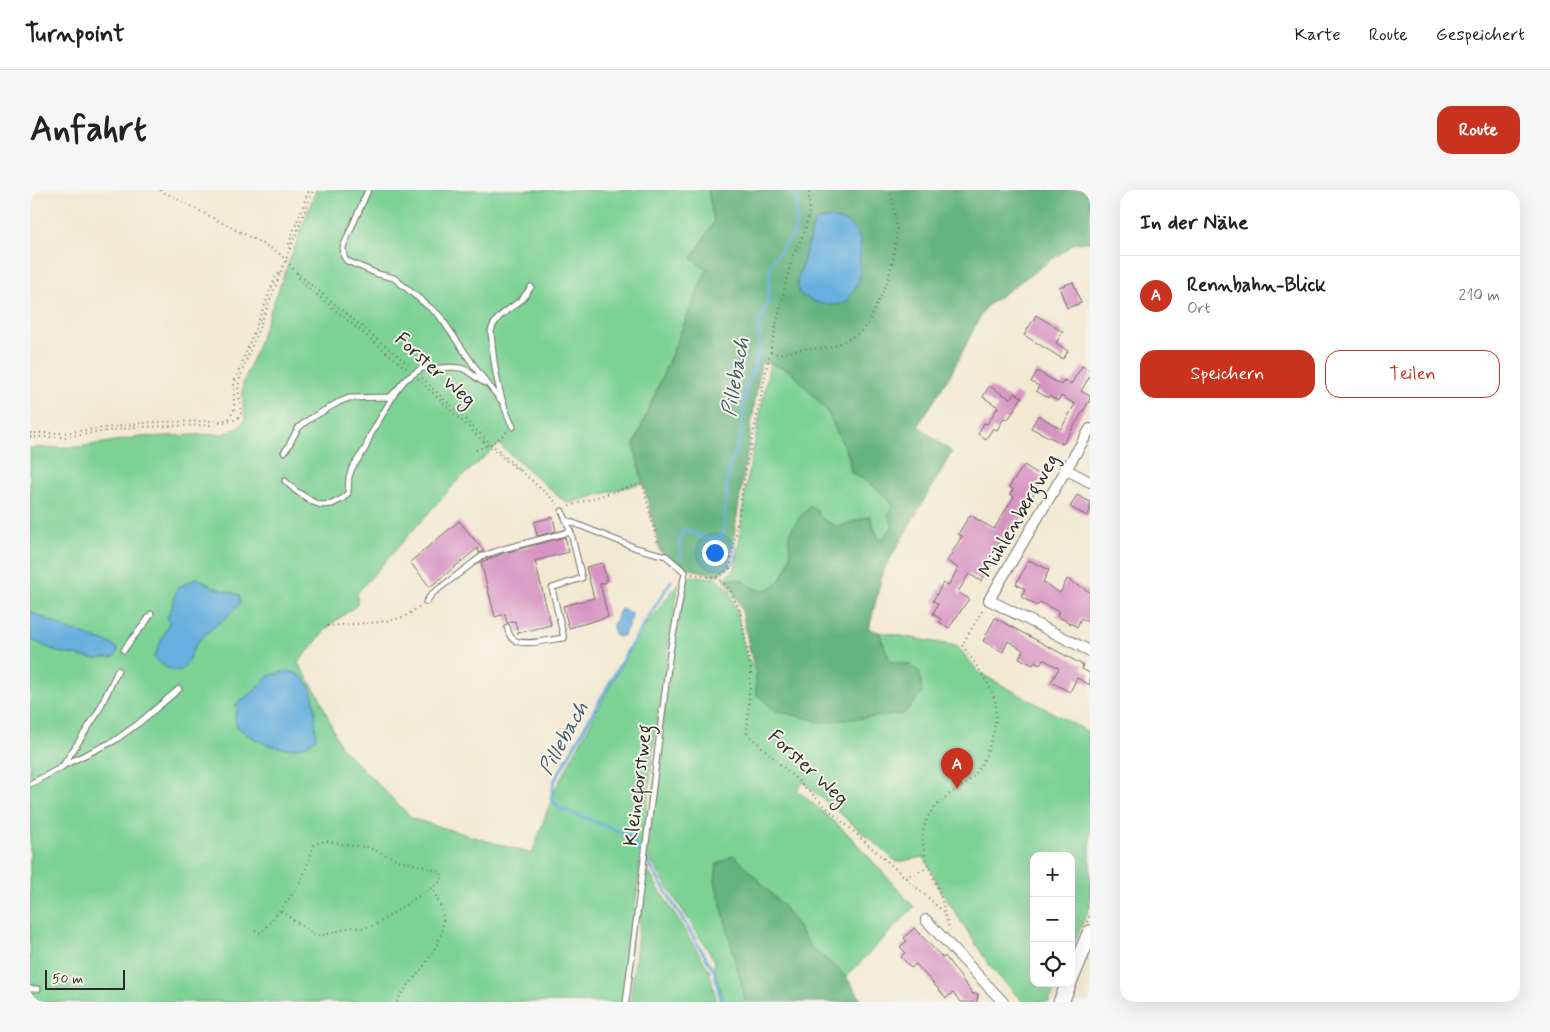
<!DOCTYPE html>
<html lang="de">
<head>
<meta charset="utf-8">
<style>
	body { margin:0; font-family:Mynerve,sans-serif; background:#f6f6f6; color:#222 }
	.controls { position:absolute; right:15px; bottom:15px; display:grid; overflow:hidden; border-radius:10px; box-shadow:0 5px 20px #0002 }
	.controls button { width:45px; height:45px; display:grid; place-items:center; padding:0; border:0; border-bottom:1px solid #e0e0e0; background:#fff; color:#222; font:25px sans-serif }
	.scale { position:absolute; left:15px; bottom:12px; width:80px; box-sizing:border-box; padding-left:5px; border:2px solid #2b2b2b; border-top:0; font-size:14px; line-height:18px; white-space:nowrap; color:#2b2b2b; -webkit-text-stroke:4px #f7f3e8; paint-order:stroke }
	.you { position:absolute; left:684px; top:362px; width:18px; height:18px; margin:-12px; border:4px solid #fff; border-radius:50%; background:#1a73e8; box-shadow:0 0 0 8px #1a73e833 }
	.badge { display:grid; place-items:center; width:32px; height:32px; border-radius:50%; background:#c8321e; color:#fff; font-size:16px; font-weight:700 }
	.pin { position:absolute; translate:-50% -41px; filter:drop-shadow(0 1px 2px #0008) }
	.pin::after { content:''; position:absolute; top:26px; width:18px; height:15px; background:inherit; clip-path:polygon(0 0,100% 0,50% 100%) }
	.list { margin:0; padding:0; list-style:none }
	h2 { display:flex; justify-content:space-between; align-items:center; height:65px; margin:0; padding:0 20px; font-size:21px }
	h2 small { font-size:16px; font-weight:400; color:#767676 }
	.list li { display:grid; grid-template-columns:32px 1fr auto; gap:15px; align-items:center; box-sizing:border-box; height:80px; padding:0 20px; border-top:1px solid #e0e0e0 }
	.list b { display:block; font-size:19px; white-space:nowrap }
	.list p { margin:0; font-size:16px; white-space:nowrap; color:#767676 }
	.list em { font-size:16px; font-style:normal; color:#767676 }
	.actions { display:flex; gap:10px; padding:15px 20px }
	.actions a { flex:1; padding:11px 0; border:1px solid #c8321e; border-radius:15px; text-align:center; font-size:18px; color:#c8321e }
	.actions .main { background:#c8321e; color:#fff }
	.icon { flex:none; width:28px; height:28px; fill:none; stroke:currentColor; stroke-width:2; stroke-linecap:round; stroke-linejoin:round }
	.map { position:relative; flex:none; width:1060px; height:812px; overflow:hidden; border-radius:15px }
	header { display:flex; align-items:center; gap:30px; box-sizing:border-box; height:70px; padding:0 25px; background:#fff; border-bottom:1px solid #e0e0e0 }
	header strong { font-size:24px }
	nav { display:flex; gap:28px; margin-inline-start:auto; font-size:18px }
	.intro { display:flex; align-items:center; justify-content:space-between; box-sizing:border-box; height:120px; padding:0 30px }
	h1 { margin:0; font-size:35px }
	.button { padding:12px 22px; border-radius:15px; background:#c8321e; color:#fff; font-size:18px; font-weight:700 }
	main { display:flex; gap:30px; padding:0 30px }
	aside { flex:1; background:#fff; border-radius:15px; box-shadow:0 5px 20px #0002 }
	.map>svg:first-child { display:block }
	.green { fill:#7cd195; stroke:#547e60 }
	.forest { fill:#65b37e; stroke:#486f54; fill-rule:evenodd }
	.water { fill:#66afde; stroke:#486d84 }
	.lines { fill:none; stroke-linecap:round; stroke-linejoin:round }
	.stream { stroke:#66afde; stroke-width:3 }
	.building { fill:#d793c3 }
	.lane-casing { stroke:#716e66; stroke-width:7 }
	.street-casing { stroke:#716e66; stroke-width:12 }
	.primary-casing { stroke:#716e66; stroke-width:17 }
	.path { stroke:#716e66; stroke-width:2; stroke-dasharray:1 4; stroke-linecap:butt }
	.lane { stroke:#fff; stroke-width:5 }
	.street { stroke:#fff; stroke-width:10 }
	.primary { stroke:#fff; stroke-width:15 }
	.labels { text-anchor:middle; stroke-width:4; stroke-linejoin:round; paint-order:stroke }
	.street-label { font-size:20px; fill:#2b2b2b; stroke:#f7f3e8 }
	.water-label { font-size:21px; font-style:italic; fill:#40596a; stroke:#f7f3e8 }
</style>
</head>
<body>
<header>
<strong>Turnpoint</strong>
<nav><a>Karte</a><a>Route</a><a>Gespeichert</a></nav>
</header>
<div class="intro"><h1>Anfahrt</h1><a class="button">Route</a></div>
<main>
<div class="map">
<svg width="1060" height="812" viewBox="0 0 1060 812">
	<rect width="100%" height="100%" fill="#f7f3e8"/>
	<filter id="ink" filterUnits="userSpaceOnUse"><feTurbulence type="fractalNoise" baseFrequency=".02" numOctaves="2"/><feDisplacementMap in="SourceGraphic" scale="10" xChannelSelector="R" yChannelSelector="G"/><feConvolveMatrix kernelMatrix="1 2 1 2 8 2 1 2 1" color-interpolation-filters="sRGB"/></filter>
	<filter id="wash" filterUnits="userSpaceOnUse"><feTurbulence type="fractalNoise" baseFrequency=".0096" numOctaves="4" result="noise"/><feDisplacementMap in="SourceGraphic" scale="20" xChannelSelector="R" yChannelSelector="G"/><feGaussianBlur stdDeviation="1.12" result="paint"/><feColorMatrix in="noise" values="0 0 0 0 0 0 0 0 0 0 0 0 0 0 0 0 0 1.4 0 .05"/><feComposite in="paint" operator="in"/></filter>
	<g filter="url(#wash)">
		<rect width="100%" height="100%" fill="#f3e9d3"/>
		<g class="green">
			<polygon points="286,0 678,0 684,32 662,68 677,79 604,254 612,293 539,313 530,308 469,254 427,291 327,403 327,415 300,435 268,473 289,506 310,556 383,629 502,664 524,602 605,449 649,393 628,522 594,812 0,812 0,258 49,257 109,247 193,244 207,239 214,232 215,224 213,216 213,194"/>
			<path d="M 740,173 L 761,181 L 797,221 L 819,267 L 821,283 C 838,291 851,300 863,315 L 863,336 L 853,349 L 848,349 L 840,326 L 808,337 L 791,329 L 786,319 L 776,321 C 771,330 761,334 760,346 C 759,352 762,359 760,365 C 757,381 746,406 726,400 C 722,399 718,393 713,391 C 708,388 700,390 694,389 L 704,379 L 707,371 L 715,302 Z"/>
			<polygon points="661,386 685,388 693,393 700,401 707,422 716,466 726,481 726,504 880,475 859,471 849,442 927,456 949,482 957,487 1060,543 1060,716 1041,760 1041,666 1004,666 1004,793 1027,793 1019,812 993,812 962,779 912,702 894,667 867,672 773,592 767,600 817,643 884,717 816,787 800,772 783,760 755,718 709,782 716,812 693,812 684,777 685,771 617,665 629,557 643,462 654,402 658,388"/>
			<polygon points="616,678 679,780 687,812 600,812"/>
		</g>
		<g class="forest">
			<path d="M 678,0 L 1060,0 L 1060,52 L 1045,53 L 955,117 L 922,182 L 888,236 L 922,262 L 853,381 L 839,439 L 849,442 L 860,471 L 880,475 L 890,482 L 892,504 L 873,524 L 792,532 L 746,521 L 726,504 L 726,482 L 721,467 L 712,421 L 704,402 L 694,389 C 700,390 708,388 713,391 C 723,396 724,402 737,399 C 750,397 761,374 761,362 C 760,357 758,353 759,347 C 762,335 771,325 780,316 L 786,319 L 792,329 L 808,337 L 840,326 L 848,349 L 853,349 L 863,336 L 858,325 L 863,314 C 850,300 838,291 821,283 L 819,267 L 797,221 L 761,181 L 740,173 L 731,173 L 699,377 L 687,385 L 655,378 L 630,361 L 604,255 L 677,79 L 662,69 L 684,32 ZM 802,28 L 770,104 L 767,92 L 785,31 Z"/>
			<polygon points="704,665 755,718 783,760 800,772 817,788 833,812 716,812 685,691 687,674"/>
		</g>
		<g class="water">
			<path d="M 802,28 L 818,33 L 825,40 L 831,50 L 829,90 L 817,112 C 798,118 787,114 770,104 L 767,92 L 785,31 Z"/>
			<path d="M 167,388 L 186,398 L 209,405 L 210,413 C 198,430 176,439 165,456 C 161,462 158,477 151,480 C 143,483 128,474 124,467 L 139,433 L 137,427 C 143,418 144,407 148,397 Z"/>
			<polygon points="592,419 602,423 602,427 594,445 588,447 584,444 583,435 590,420"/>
			<polygon points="0,420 3,423 38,439 82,454 88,459 85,467 66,469 27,462 0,449"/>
			<path d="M 257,481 C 289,486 284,520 286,545 L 286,548 C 264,570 227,553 207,537 L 205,526 L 208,518 L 205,516 L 206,514 L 227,499 L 238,486 Z"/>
		</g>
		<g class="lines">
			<g class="stream">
				<polyline points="652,368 649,354 653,340 662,342 673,348 686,350 693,344 699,278 710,249 716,199 729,163 729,134 737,114 741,72 764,44 767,29 767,0"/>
				<polyline points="641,391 598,460 524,592 521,609 529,618 598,645 619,674 684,781 691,812"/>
			</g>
		</g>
		<g id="blocks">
			<g class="building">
				<polygon points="1043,92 1051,113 1037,118 1029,97"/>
				<polygon points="1006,125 1033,142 1026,153 1038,161 1033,169 994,145"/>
				<polygon points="1052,176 1060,180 1060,186 1051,201 1060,206 1060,210 1033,254 1001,238 1008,225 1031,239 1045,214 1031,206 1028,211 1019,206 1018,208 1006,201 1009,196 1001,192 1007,181 1031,195 1034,190 1041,194"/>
				<polygon points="959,196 981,209 985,203 992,207 978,230 974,228 967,240 963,238 956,249 948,244 954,233 957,234 968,217 953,207"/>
				<polygon points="994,275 1013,287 1004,302 1002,302 1004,303 1001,309 999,308 993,317 995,318 987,331 985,330 983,334 981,333 958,371 962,373 951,391 939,384 928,402 939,409 919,438 909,432 911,429 903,424 908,414 903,411 913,393 918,396 928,378 917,371 932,346 928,344 940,325 964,339 984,306 980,304 983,299 979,297"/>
				<polygon points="1047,305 1060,312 1060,321 1057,326 1040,317"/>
				<polygon points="523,327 526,341 507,346 504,332"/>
				<polygon points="429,331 454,361 449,363 448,358 400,397 380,372"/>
				<polygon points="535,347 539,362 505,371 521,435 488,443 485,431 477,433 475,424 465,427 451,372 474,363"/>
				<polygon points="999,370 1019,380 1013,392 1030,403 1037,389 1060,402 1060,433 1051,428 1047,437 1027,426 1029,422 1010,412 1007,416 991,407 995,399 986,394"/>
				<polygon points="572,373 577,392 570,394 578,427 539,438 533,416 564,408 556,377"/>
				<polygon points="965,428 1053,475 1052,479 1060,483 1060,495 1047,488 1040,502 1021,492 1029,478 1013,469 1010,475 1005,472 1003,475 989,468 993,460 978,451 973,462 953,451"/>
				<polygon points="884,738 913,768 915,766 943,804 948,804 947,812 931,812 923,803 916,808 886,774 881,778 871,767 875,762 870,757 877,751 874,748"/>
			</g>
		</g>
	</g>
	<g filter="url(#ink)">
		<use href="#blocks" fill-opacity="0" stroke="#716e66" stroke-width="1"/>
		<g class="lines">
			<defs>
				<g id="lane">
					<polyline points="338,0 313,57 314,67 317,71 348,84 364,88 409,125 449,183 474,214"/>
					<path d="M 366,201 L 375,190 L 392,178 C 406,181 420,174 434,179 C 441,183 447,189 455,193"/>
					<path d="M 483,237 C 469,210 463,172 461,141 C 466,125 479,120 491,110 C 495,106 498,101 501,97"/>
					<polyline points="254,262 258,257 268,238 278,230 309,212 319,208 360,207 366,201 340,246 335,259 322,278 319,287 318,303 312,309 302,314 291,315 283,312 266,301 255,291"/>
					<polyline points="532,321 536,330 606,358 636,366 655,382 640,462 596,812"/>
					<polyline points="396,412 402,404 452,366 473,359 535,343 541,343"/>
					<path d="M 477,437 C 478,440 479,446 482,448 C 489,458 522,449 534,448 L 522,398 L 552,388 L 541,343 L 536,330"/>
					<path d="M 94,460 C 102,447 114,437 121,424"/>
					<polyline points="32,576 84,551 109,533 149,499"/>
					<polyline points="0,594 32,577 67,524 88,480"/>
					<polyline points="0,799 8,799"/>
				</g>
				<g id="street">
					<polyline points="1060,239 959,410 1060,461"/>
					<polyline points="1035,279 1060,292"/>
					<polyline points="896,730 973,812"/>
				</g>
				<g id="primary">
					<polyline points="1041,788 1060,743"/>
					<polyline points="1031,812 1039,793"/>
				</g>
			</defs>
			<use href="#lane" class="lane-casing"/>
			<use href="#street" class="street-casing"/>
			<use href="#primary" class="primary-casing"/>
			<g class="path">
				<polyline points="130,0 246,61 252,66 267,83 380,176"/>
				<polyline points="260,59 259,53 279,0"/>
				<polyline points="267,83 270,91 377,179"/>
				<polyline points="741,162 748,164 773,159 803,157 829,143 838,134 858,90 863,70 867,40 861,0"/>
				<polyline points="392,188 461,254 528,314"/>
				<polyline points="388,189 453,251 490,282"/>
				<polyline points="0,243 33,243 122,232 190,231 199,229 204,220 204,193 246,86 250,83"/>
				<polyline points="0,247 36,247 106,237 182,235 202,231 209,227 211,224 208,196 213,179 283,0"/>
				<polyline points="446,260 461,254 477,242"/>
				<polyline points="539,316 608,294 613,295 628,355"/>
				<path d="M 662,384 C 679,387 687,391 700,378 L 716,279 L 740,162 L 762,67 L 775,41 L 779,22 L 779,0"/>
				<polyline points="686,388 693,392 700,400 710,421 721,480 717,543 797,618 914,722 920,740"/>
				<polyline points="297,436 350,432 373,428 390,416"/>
				<polyline points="875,687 898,678"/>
				<path d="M 914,722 C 911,692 885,665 895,634 C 899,620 914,608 925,600 C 929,597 935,596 938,592 C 956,576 970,534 965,511 C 962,495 942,469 932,455 L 954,418"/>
				<polyline points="1057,732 1060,725"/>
				<path d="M 225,740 L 231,743 C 244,727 260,710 270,692 C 276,680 280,667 284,654 L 295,651 L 324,656 L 337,657 L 371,671 L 396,677 L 410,682 L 413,686 L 410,692 L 345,735 L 333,738 L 321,737 L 295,745 L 286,746 L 249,720"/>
				<path d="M 367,812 L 371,804 C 387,785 416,753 413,727 C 412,717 406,707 402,698"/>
			</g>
			<use href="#lane" class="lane"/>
			<use href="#street" class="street"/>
			<use href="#primary" class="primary"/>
		</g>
	</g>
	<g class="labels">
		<g class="street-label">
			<text transform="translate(406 179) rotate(42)" y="7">Forster Weg</text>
			<text transform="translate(988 325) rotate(-60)" y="7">Mühlenbergweg</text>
			<text transform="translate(779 577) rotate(43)" y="7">Forster Weg</text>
			<text transform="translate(607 595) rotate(-83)" y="7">Kleineforstweg</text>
		</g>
		<g class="water-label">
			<text transform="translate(705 187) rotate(-80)" y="7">Pillebach</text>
			<text transform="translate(533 548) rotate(-61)" y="7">Pillebach</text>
		</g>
	</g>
</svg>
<div class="controls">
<button>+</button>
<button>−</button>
<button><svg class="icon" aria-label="locate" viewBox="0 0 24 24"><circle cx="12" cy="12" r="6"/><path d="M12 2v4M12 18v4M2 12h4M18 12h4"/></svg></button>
</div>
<div class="scale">50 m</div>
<div class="you"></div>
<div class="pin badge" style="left:927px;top:599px">A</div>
</div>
<aside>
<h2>In der Nähe<small></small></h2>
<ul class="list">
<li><span class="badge">A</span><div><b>Rennbahn-Blick</b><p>Ort</p></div><em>210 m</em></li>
</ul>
<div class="actions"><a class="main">Speichern</a><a>Teilen</a></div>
</aside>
</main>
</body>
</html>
